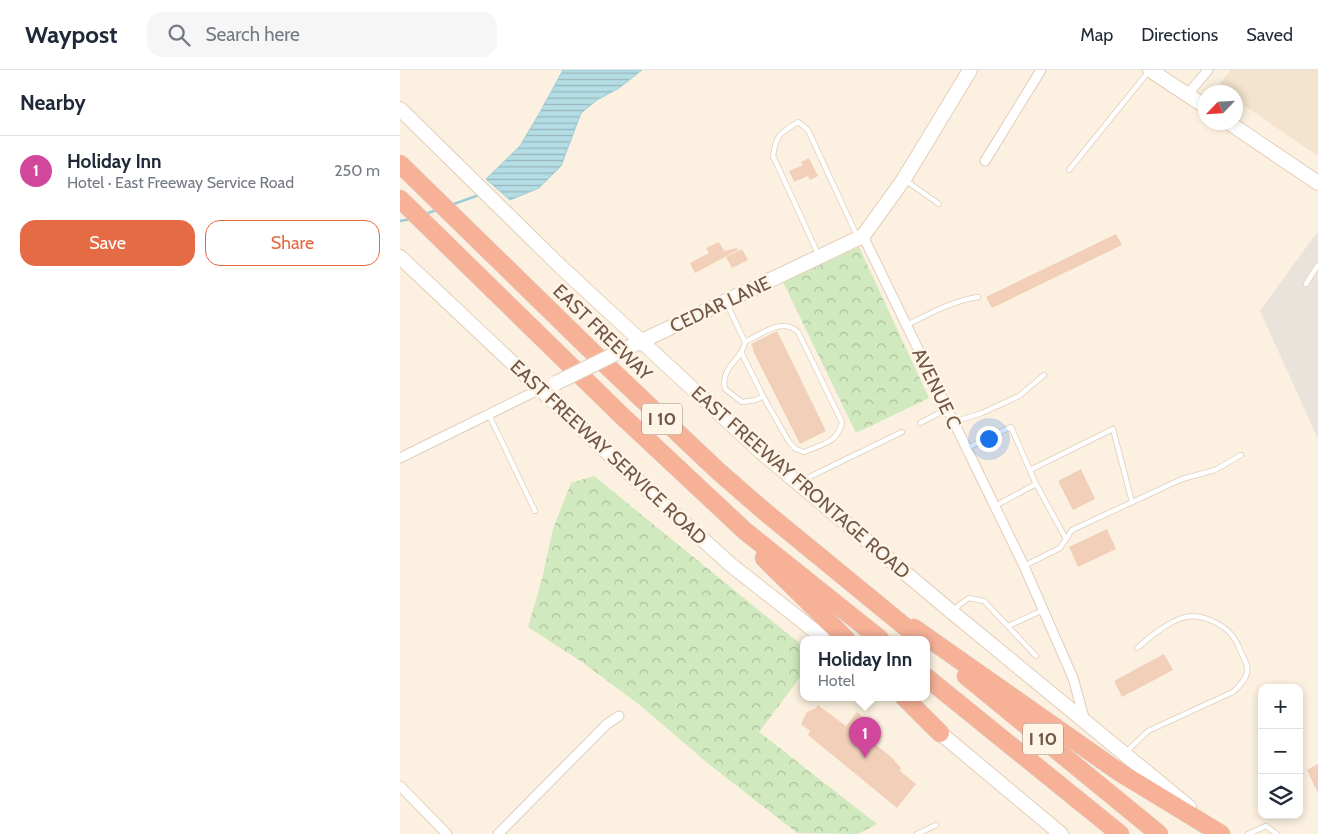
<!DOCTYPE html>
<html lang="en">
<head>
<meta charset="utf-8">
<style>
	body { margin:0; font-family:Cabin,sans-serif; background:#f6f6f7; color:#1f2937 }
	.controls { position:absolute; right:15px; bottom:15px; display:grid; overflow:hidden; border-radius:10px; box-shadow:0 2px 8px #0003 }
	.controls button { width:45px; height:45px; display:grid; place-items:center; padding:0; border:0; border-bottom:1px solid #e0e1e3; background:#fff; color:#1f2937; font:25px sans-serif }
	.compass { position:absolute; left:798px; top:15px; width:45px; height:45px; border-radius:50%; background:#fff; box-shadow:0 2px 8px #0003; rotate:245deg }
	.you { position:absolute; left:588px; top:368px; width:18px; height:18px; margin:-12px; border:4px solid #fff; border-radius:50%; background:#1a73e8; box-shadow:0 0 0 8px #1a73e833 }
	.badge { display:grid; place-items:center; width:32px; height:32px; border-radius:50%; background:#e56b45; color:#fff; font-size:16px; font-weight:700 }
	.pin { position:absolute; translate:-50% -41px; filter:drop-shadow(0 1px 2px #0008) }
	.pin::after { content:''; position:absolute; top:26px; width:18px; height:15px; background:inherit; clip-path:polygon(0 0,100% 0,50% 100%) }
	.popup { position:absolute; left:400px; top:566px; width:130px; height:65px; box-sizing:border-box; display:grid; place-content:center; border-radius:10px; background:#fff; filter:drop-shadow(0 1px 4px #0005); font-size:16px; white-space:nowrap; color:#747a83 }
	.popup b { font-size:19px; color:#1f2937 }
	.popup::after { content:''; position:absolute; left:50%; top:100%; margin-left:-10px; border:10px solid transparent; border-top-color:#fff }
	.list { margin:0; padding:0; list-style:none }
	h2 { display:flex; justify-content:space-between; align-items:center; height:65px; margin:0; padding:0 20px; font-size:21px }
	h2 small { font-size:16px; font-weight:400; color:#747a83 }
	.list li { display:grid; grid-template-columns:32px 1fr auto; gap:15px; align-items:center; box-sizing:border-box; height:70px; padding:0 20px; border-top:1px solid #e0e1e3 }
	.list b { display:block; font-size:19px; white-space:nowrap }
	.list p { margin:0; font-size:16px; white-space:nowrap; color:#747a83 }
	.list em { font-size:16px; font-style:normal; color:#747a83 }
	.actions { display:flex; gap:10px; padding:15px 20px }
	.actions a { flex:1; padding:11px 0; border:1px solid #e56b45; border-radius:15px; text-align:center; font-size:18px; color:#e56b45 }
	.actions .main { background:#e56b45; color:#fff }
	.icon { flex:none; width:28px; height:28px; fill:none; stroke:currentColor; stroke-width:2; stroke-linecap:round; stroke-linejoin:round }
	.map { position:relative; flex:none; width:918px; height:764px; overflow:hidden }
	header { display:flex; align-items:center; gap:30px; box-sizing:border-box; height:70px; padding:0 25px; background:#fff; border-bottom:1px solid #e0e1e3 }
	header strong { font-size:24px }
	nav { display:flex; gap:28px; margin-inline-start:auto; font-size:18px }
	.search { width:350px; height:45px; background:#f6f6f7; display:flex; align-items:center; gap:12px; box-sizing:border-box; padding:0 18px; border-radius:15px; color:#747a83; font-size:19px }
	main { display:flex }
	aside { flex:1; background:#fff }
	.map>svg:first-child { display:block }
	.residential { fill:#f3e3cf }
	.industrial { fill:#eae3dc }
	.forest { fill:url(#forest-crowns) }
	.water { fill:url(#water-rules); stroke:#9ccdd6 }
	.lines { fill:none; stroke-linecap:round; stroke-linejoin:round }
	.stream { stroke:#9ccdd6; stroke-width:2.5 }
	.building { fill:#f1cfb8 }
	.lane-casing { stroke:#e0cdbc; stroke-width:6 }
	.street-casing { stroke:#e0cdbc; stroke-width:11 }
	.secondary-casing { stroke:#e4ceba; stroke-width:16 }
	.highway-casing { stroke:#dad3cf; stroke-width:19 }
	.lane { stroke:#fff; stroke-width:4.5 }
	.street { stroke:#fff; stroke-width:9 }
	.secondary { stroke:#fff; stroke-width:14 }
	.highway { stroke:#f6b197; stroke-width:18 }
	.secondary-bridge-casing { stroke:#e4ceba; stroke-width:16; stroke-linecap:butt }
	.secondary-bridge { stroke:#fff; stroke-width:14 }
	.labels { text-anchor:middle; stroke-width:5; stroke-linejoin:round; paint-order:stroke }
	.shield { fill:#fff5e6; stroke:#9c8677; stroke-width:1 }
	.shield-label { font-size:18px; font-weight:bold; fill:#725748 }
	.street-label { font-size:19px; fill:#725748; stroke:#fff5e6 }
</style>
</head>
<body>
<header>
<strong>Waypost</strong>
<div class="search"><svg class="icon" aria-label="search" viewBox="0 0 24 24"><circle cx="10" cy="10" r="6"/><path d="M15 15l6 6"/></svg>Search here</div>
<nav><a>Map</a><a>Directions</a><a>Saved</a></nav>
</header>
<main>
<aside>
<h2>Nearby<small></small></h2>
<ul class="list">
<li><span class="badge" style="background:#d1479c">1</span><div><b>Holiday Inn</b><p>Hotel · East Freeway Service Road</p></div><em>250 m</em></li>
</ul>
<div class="actions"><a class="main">Save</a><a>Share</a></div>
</aside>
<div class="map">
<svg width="918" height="764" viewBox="0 0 918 764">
	<defs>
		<pattern id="forest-crowns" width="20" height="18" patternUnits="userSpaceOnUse" patternTransform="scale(1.25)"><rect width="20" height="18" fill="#d0e9bf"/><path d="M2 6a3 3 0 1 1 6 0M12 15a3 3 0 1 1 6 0" fill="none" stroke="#adc09d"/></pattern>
		<pattern id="water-rules" width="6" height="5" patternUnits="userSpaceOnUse" patternTransform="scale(1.25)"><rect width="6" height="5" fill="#b5dde5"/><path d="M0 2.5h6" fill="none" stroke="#98b6bc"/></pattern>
	</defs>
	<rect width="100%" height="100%" fill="#fcf1e0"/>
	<polygon class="residential" points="831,0 918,0 918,86 836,30 836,22 824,22 816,18"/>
	<polygon class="industrial" points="918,161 918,369 860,241"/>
	<g class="forest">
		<polygon points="459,177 529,328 456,363 383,212"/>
		<polygon points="194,406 404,577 404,602 359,662 477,754 458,764 397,763 305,691 241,636 182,592 128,557 142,509 153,459 171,413"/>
	</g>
	<polygon class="water" points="163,0 242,0 219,18 197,30 181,43 161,96 139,118 110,130 86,109 120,76 139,44"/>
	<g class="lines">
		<g class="stream">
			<polyline points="51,135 79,125"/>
			<polyline points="25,144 37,140"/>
			<polyline points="0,151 11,149"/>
		</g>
	</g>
	<g class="building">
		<polygon points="409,88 418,106 410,110 408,106 394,112 389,101 403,95 401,92"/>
		<polygon points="716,164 722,175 592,238 586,227"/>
		<polygon points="319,172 324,181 337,178 338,180 295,203 290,193 309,183 306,178"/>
		<polygon points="342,179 348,190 332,198 326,187"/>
		<polygon points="377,261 426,361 400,374 353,281 354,280 351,274"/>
		<polygon points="681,399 695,429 673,440 658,411"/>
		<polygon points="707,459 716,479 678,497 669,477"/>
		<polygon points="764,584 773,600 722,627 714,611"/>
		<polygon points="418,635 446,656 457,642 472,654 462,667 475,674 490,686 501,698 500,701 516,714 497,738 408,665 410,661 401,654 407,642 416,638"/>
		<polygon points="918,694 918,723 907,700"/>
	</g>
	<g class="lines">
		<defs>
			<g id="lane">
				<polyline points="669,100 749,1"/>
				<polyline points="505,110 539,134"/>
				<path d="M 419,186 L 373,86 C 376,65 380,63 398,52 L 408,60 L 458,168"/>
				<polyline points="906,214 918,195"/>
				<path d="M 326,232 L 345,272 C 342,291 320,296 325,319 L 342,332 L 356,330 L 363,326 L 341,282"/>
				<path d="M 507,255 C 529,244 552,231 578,227"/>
				<path d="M 345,272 C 361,264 383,247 398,262 L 442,352 C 438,373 422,374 404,382 L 396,379 L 389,372 L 363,326"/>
				<polyline points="89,345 135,441"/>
				<polyline points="554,352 582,343 619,326 644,305"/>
				<polyline points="520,353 547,339"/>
				<polyline points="567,378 611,357 636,414"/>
				<polyline points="630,400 713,359 732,432"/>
				<polyline points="399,412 502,362"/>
				<polyline points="595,436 636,414 666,469"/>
				<polyline points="624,496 660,478 672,460 782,409 815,400 841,385"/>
				<polyline points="554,541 559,535 569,528 584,531 636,586"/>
				<polyline points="608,556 643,540"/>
				<path d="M 725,683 L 748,661 L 833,622 C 839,616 845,611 847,603 C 849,595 844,589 841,582 C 839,577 837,572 834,568 C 825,554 799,542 782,548 C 765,554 750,567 737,578"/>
				<polyline points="517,764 536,755"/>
				<polyline points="848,764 866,756 877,764"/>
			</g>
			<g id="street">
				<polyline points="787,25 808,0"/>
				<polyline points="585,91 641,0"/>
				<polyline points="463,166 624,496 673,608 685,651"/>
				<polyline points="0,388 140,319"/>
				<polyline points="0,716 47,764"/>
				<polyline points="98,764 207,654 219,646"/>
			</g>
			<g id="secondary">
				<polyline points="750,0 806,37"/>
				<polyline points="0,39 161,197 361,382 553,543 789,737"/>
				<polyline points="828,52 918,113"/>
				<polyline points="0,187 228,402 331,495 425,569"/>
				<polyline points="223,280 463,166 504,109 570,0"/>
				<polyline points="533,657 661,764"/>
			</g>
			<g id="highway">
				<polyline points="0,94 206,295 318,401 364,441 520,569"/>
				<polyline points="0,129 221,345 345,461 480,569"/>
				<polyline points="364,488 446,569"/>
				<polyline points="514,558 719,702 821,764"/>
				<polyline points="566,606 759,764"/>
				<polyline points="526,607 720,764"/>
				<polyline points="504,627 540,663"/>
			</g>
		</defs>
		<use href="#lane" class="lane-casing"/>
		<use href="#street" class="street-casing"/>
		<use href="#secondary" class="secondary-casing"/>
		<use href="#highway" class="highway-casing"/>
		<use href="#lane" class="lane"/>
		<use href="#street" class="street"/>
		<use href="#secondary" class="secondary"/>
		<use href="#highway" class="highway"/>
		<defs>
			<polyline id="secondary-bridge" points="156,313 223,280"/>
		</defs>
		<use href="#secondary-bridge" class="secondary-bridge-casing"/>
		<use href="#secondary-bridge" class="secondary-bridge"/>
	</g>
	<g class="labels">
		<g class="shield">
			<rect x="242" y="333.5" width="40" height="31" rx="4"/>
			<rect x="623" y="653.5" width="40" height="31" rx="4"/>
		</g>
		<g class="shield-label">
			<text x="262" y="355">I 10</text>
			<text x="643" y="675">I 10</text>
		</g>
		<g class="street-label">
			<text transform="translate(320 234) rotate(-25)" y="7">CEDAR LANE</text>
			<text transform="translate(203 262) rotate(44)" y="7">EAST FREEWAY</text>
			<text transform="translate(537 318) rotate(64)" y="7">AVENUE C</text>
			<text transform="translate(209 382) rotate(43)" y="7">EAST FREEWAY SERVICE ROAD</text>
			<text transform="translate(401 412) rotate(41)" y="7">EAST FREEWAY FRONTAGE ROAD</text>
		</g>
	</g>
</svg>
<div class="controls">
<button>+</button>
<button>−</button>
<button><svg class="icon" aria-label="layers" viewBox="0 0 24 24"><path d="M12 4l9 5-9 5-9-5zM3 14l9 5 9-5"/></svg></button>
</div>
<svg class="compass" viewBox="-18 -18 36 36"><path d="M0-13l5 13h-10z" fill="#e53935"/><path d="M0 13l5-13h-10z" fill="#747a83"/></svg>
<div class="you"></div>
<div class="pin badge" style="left:465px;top:688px;background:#d1479c">1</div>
<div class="popup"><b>Holiday Inn</b>Hotel</div>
</div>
</main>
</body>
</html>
